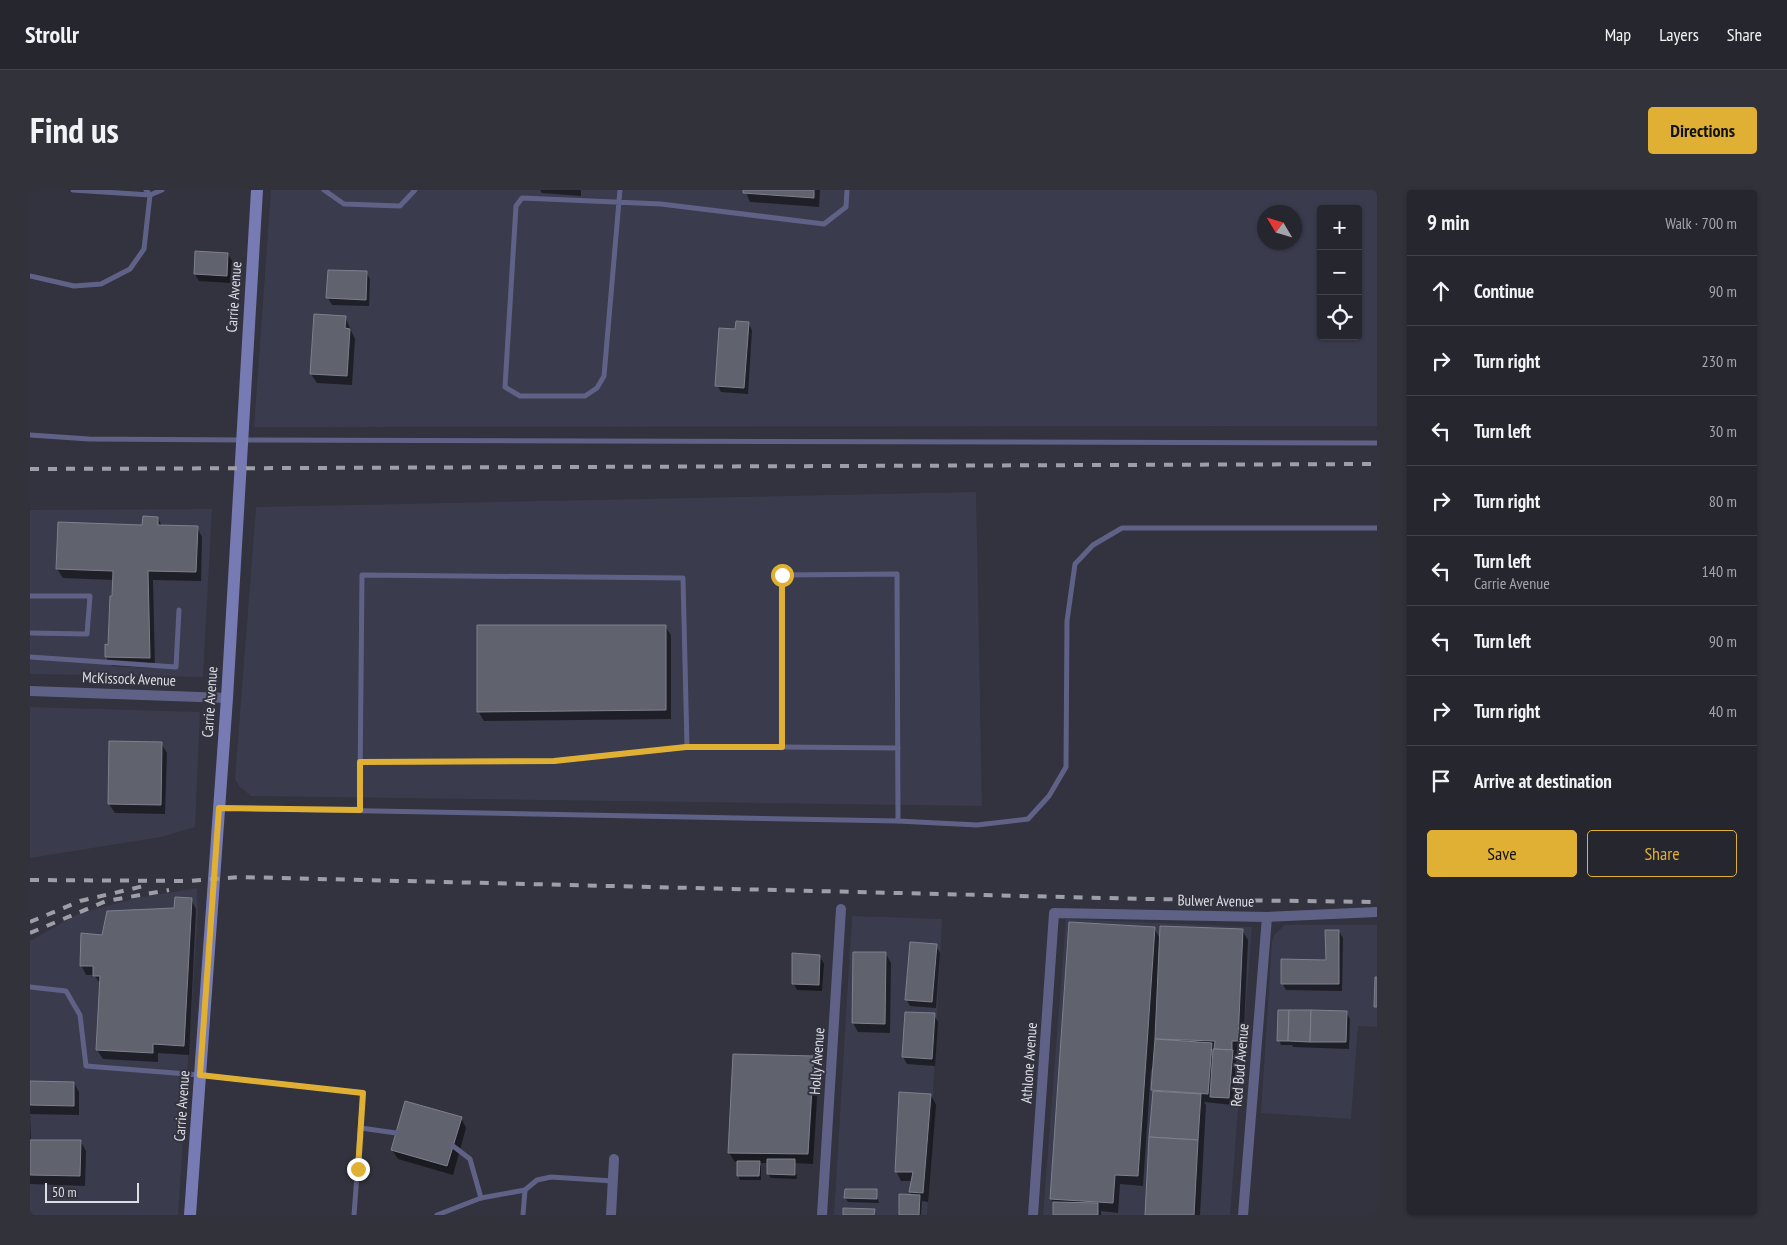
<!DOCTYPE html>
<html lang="en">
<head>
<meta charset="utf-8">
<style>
	body { margin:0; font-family:"PT Sans Narrow",sans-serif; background:#32323a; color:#f1f3f6 }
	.controls { position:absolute; right:15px; top:15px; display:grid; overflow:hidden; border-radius:5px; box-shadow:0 1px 4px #0004 }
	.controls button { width:45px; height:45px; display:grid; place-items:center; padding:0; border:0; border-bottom:1px solid #42434a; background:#26262e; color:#f1f3f6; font:25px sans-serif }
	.compass { position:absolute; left:1227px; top:15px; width:45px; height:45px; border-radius:50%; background:#26262e; box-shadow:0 1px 4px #0004; rotate:308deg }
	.scale { position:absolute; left:15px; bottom:12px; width:94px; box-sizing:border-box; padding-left:5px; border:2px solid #dddee5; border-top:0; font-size:14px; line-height:18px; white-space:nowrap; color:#dddee5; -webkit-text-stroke:4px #32333e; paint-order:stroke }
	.stop { position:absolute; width:15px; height:15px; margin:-11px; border:4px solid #dfb034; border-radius:50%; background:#fff }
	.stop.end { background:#dfb034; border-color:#fff; box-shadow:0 1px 5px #0008 }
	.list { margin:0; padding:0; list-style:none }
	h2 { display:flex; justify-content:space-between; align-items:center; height:65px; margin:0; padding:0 20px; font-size:21px }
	h2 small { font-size:16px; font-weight:400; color:#a4a5aa }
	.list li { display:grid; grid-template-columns:32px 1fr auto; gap:15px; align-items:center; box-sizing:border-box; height:70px; padding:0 20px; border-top:1px solid #42434a }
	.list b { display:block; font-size:19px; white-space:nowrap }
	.list p { margin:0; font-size:16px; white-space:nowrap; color:#a4a5aa }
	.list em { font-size:16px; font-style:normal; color:#a4a5aa }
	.actions { display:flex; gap:10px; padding:15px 20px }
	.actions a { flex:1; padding:11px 0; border:1px solid #dfb034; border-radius:5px; text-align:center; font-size:18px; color:#dfb034 }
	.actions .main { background:#dfb034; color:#111 }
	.icon { flex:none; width:28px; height:28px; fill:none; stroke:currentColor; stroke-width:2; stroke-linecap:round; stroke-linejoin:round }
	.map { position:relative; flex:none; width:1347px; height:1025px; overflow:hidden; border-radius:5px }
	header { display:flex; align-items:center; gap:30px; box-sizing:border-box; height:70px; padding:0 25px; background:#26262e; border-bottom:1px solid #42434a }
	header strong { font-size:24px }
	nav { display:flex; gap:28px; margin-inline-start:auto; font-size:18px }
	.intro { display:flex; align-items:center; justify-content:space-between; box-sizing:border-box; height:120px; padding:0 30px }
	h1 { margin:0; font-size:35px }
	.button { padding:12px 22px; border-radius:5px; background:#dfb034; color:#111; font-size:18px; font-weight:700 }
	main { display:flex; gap:30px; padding:0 30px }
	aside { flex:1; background:#26262e; border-radius:5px; box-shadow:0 1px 4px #0004 }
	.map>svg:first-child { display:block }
	.built { fill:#3a3b4c; fill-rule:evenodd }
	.shadow { fill:#0007 }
	.building { fill:#60626e; stroke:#7f808d }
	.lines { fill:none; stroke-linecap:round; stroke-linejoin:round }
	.lane { stroke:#5f6286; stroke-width:5 }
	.street { stroke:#5f6286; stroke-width:10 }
	.secondary { stroke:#777bb4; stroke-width:12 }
	.rail { stroke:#9d9ea7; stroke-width:4; stroke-dasharray:9 9; stroke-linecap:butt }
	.route { stroke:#dfb034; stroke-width:6 }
	.labels { text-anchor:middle; stroke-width:4; stroke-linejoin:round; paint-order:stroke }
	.street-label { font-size:15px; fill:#dddee5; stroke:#32333e }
</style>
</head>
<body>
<header>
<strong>Strollr</strong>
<nav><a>Map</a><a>Layers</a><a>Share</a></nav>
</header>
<div class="intro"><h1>Find us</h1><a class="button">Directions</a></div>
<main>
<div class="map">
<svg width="1347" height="1025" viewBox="0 0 1347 1025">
	<rect width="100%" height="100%" fill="#32333e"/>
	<g class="built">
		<path d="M 241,0 L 1347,0 L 1347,236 L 224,237 ZM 1291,19 L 1328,19 L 1328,146 L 1291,146 ZM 1234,22 L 1264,22 L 1264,52 L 1234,52 Z"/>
		<polygon points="946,302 952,616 221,606 210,597 205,589 226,317"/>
		<polygon points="182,319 173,487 0,484 0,320"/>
		<polygon points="0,517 170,522 165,637 131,647 0,668"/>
		<polygon points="167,698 168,722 148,1025 0,1025 0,751 48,724 106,708"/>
		<polygon points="822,726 912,729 897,1025 804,1025"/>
		<polygon points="1036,729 1222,737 1200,1025 1013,1025"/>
		<polygon points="1255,735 1347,735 1347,837 1328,836 1321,929 1231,923 1242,751 1245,744"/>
	</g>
	<g class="shadow">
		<polygon points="510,0 551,0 551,6 512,3"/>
		<polygon points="715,0 790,0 789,17 720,12"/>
		<polygon points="198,64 202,71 200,93 169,91 165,84"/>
		<polygon points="336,82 340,89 339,116 302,115 298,108"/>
		<polygon points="315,127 325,149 322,195 287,193 281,184"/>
		<polygon points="718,133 722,140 718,204 691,202 687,195 706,140"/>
		<polygon points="128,328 132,336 167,337 172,347 171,391 123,390 125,478 82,476 76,467 79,456 83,390 33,388 27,379"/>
		<polygon points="635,436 641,445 641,529 454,531 448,521"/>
		<polygon points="131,553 137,563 135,624 85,623 79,614"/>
		<polygon points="161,710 166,719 159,865 128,863 128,872 73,869 67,860 71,795 64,785 56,785 51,775"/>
		<polygon points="1040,733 1124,738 1130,749 1212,740 1218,750 1213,861 1207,860 1203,915 1174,912 1176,915 1170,1025 1117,1025 1124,903 1122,899 1123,880 1121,879 1113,996 1090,994 1088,1023 1071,1021 1071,1025 1024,1025 1024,1014 1021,1009"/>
		<polygon points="1309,741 1313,748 1312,801 1256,800 1252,793 1298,771"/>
		<polygon points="906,756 910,763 906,818 880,816 876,809"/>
		<polygon points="856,764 861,773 860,843 828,842 823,833"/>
		<polygon points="790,767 794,774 792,801 767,800 763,793"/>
		<polygon points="1316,822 1320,829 1319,859 1263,857 1262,855 1251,855 1249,850"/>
		<polygon points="904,825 908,832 905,876 877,874 873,867"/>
		<polygon points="784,867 789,877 783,974 765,973 767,989 741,988 738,984 738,973 729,973 731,976 731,990 710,990 708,985 708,972 705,972 699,963"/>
		<polygon points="0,892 44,893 49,902 49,925 0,924"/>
		<polygon points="901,905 906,915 898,1012 892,1011 891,1025 870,1025 882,1006 880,1001 882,991 871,991 866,981"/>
		<polygon points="0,924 1,951 51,952 56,961 55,996 0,994"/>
		<polygon points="431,928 436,938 423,985 368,969 362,960"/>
		<polygon points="846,1001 849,1013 818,1012 815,1008"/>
	</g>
	<g class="building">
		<polygon points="713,0 784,0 784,8 713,3"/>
		<polygon points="165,61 198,63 197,86 164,84"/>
		<polygon points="298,80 337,81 336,110 296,108"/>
		<polygon points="284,124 316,126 315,138 320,139 317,186 280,184"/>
		<polygon points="706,131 719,132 714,198 685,196 689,138 705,139"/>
		<polygon points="113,326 128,327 128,335 168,336 166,382 118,381 120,468 75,467 75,454 78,455 80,406 82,406 83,381 26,379 28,332 112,335"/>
		<polygon points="447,435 636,435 636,520 447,522"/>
		<polygon points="79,551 132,552 131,615 78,614"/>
		<polygon points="145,707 162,708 154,856 123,854 123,863 66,860 70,786 63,786 63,776 50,776 51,743 72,745 77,721 144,718"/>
		<polygon points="1039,732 1125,737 1108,986 1085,985 1083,1013 1020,1009"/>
		<polygon points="1130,736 1213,739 1208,851 1202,851 1202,860 1184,859 1185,851 1125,849"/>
		<polygon points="1295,740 1309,740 1309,794 1251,794 1251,769 1296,770"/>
		<polygon points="880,752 907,754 902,812 875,810"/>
		<polygon points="823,762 856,762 855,834 822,833"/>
		<polygon points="762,763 790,765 789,795 762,794"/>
		<polygon points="1345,787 1347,787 1347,817 1344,817"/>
		<polygon points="1248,820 1259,820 1258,851 1247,851"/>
		<polygon points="1259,820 1281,820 1280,852 1258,851"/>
		<polygon points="1281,820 1317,821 1316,852 1280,852"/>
		<polygon points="875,822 905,823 902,869 872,867"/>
		<polygon points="1125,849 1182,853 1178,904 1121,900"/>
		<polygon points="1183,859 1203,860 1199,908 1180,907"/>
		<polygon points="703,864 784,866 778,964 698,963"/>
		<polygon points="0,891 44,892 44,916 0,915"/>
		<polygon points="1123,901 1171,904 1168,950 1119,947"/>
		<polygon points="869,902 901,904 893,1003 879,1002 883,982 865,982"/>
		<polygon points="375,911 432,927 417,976 361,960"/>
		<polygon points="1119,947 1168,950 1164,1025 1115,1025"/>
		<polygon points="0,950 51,950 50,986 0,985"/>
		<polygon points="737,969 765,969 765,985 737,984"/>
		<polygon points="707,971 730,971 729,986 707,986"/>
		<polygon points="815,999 847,999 847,1009 814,1008"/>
		<polygon points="869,1004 890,1005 889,1025 869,1025"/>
		<polygon points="1023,1012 1068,1013 1068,1025 1023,1025"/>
		<polygon points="813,1018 845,1019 844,1025 813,1025"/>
	</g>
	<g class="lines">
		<g class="lane">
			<polyline points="116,0 120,5 132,0"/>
			<polyline points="294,0 314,14 370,16 385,0"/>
			<polyline points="590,0 589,11 574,186 567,198 555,206 490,206 475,197 486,16 492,8 631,14 794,34 816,17 817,0"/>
			<polyline points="0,86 44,96 71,94 100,79 114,59 120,5 43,0"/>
			<polyline points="0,245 59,249 211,250 1347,253"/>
			<polyline points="0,406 60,406 57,444 0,443"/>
			<polyline points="0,467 146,477 149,420"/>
			<polyline points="657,557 752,557 752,385 867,384 868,631"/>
			<polyline points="752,557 868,558"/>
			<polyline points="190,618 868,631 947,635 998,629 1019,606 1036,577 1037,431 1045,374 1063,355 1092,338 1347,338"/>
			<polyline points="330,620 330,595 332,385 653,388 657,557 524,571 330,572"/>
			<polyline points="0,797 36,801 50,825 56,876 170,885 333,903 324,1025"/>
			<polyline points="331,938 366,943"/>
			<polyline points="423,956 440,969 451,1008"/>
			<polyline points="407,1025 451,1008 495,1000"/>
			<polyline points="493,1025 495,1000 507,990 521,987 583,991"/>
		</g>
		<g class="street">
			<polyline points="0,501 197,508"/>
			<polyline points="581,1025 584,969"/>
			<polyline points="792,1025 811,719"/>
			<polyline points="1003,1025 1024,723 1237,727 1347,722"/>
			<polyline points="1213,1025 1237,727"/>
		</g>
		<polyline class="secondary" points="160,1025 197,508 227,0"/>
		<g class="rail">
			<polyline points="0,279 1347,274"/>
			<polyline points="0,690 159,691 209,687 1116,709 1347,712"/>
			<polyline points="0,732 50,711 114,696"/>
			<polyline points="0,743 76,711 139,700"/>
		</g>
	</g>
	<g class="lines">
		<polyline class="route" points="328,979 333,903 170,885 189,618 330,620 330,572 524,571 656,557 752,557 752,385"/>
	</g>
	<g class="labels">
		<g class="street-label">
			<text transform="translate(204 107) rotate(-86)" y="5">Carrie Avenue</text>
			<text transform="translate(99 489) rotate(2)" y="5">McKissock Avenue</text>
			<text transform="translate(180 512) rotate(-86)" y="5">Carrie Avenue</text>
			<text transform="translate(1186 711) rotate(1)" y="5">Bulwer Avenue</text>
			<text transform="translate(787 871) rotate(-86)" y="5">Holly Avenue</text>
			<text transform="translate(999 873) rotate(-86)" y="5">Athlone Avenue</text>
			<text transform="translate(1210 875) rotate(-85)" y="5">Red Bud Avenue</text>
			<text transform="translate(152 916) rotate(-86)" y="5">Carrie Avenue</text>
		</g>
	</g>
</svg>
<div class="controls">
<button>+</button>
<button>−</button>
<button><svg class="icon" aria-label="locate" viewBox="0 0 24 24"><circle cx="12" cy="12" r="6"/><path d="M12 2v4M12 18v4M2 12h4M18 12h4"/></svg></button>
</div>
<svg class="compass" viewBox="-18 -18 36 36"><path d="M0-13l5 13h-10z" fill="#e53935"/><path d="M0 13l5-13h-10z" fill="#a4a5aa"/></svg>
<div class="scale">50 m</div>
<div class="stop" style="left:752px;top:385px"></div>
<div class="stop end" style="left:328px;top:979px"></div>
</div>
<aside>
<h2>9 min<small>Walk · 700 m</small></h2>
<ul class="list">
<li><svg class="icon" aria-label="ahead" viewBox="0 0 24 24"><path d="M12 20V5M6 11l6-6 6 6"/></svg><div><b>Continue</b></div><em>90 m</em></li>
<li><svg class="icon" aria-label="right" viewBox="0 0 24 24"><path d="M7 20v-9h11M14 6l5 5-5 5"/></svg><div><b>Turn right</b></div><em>230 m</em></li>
<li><svg class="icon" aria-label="left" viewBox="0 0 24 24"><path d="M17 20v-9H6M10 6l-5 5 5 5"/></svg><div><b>Turn left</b></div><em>30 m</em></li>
<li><svg class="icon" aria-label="right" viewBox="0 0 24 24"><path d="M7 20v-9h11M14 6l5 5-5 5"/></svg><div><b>Turn right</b></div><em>80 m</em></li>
<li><svg class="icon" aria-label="left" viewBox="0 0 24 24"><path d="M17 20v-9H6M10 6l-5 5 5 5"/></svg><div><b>Turn left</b><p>Carrie Avenue</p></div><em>140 m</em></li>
<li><svg class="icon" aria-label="left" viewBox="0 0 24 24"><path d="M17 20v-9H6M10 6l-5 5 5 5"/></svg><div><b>Turn left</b></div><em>90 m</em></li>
<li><svg class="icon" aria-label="right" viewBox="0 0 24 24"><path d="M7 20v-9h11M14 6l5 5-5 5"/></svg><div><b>Turn right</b></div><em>40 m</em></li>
<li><svg class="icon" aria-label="arrive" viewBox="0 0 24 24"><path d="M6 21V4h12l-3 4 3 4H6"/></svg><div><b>Arrive at destination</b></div></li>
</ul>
<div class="actions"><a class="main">Save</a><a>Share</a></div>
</aside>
</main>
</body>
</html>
